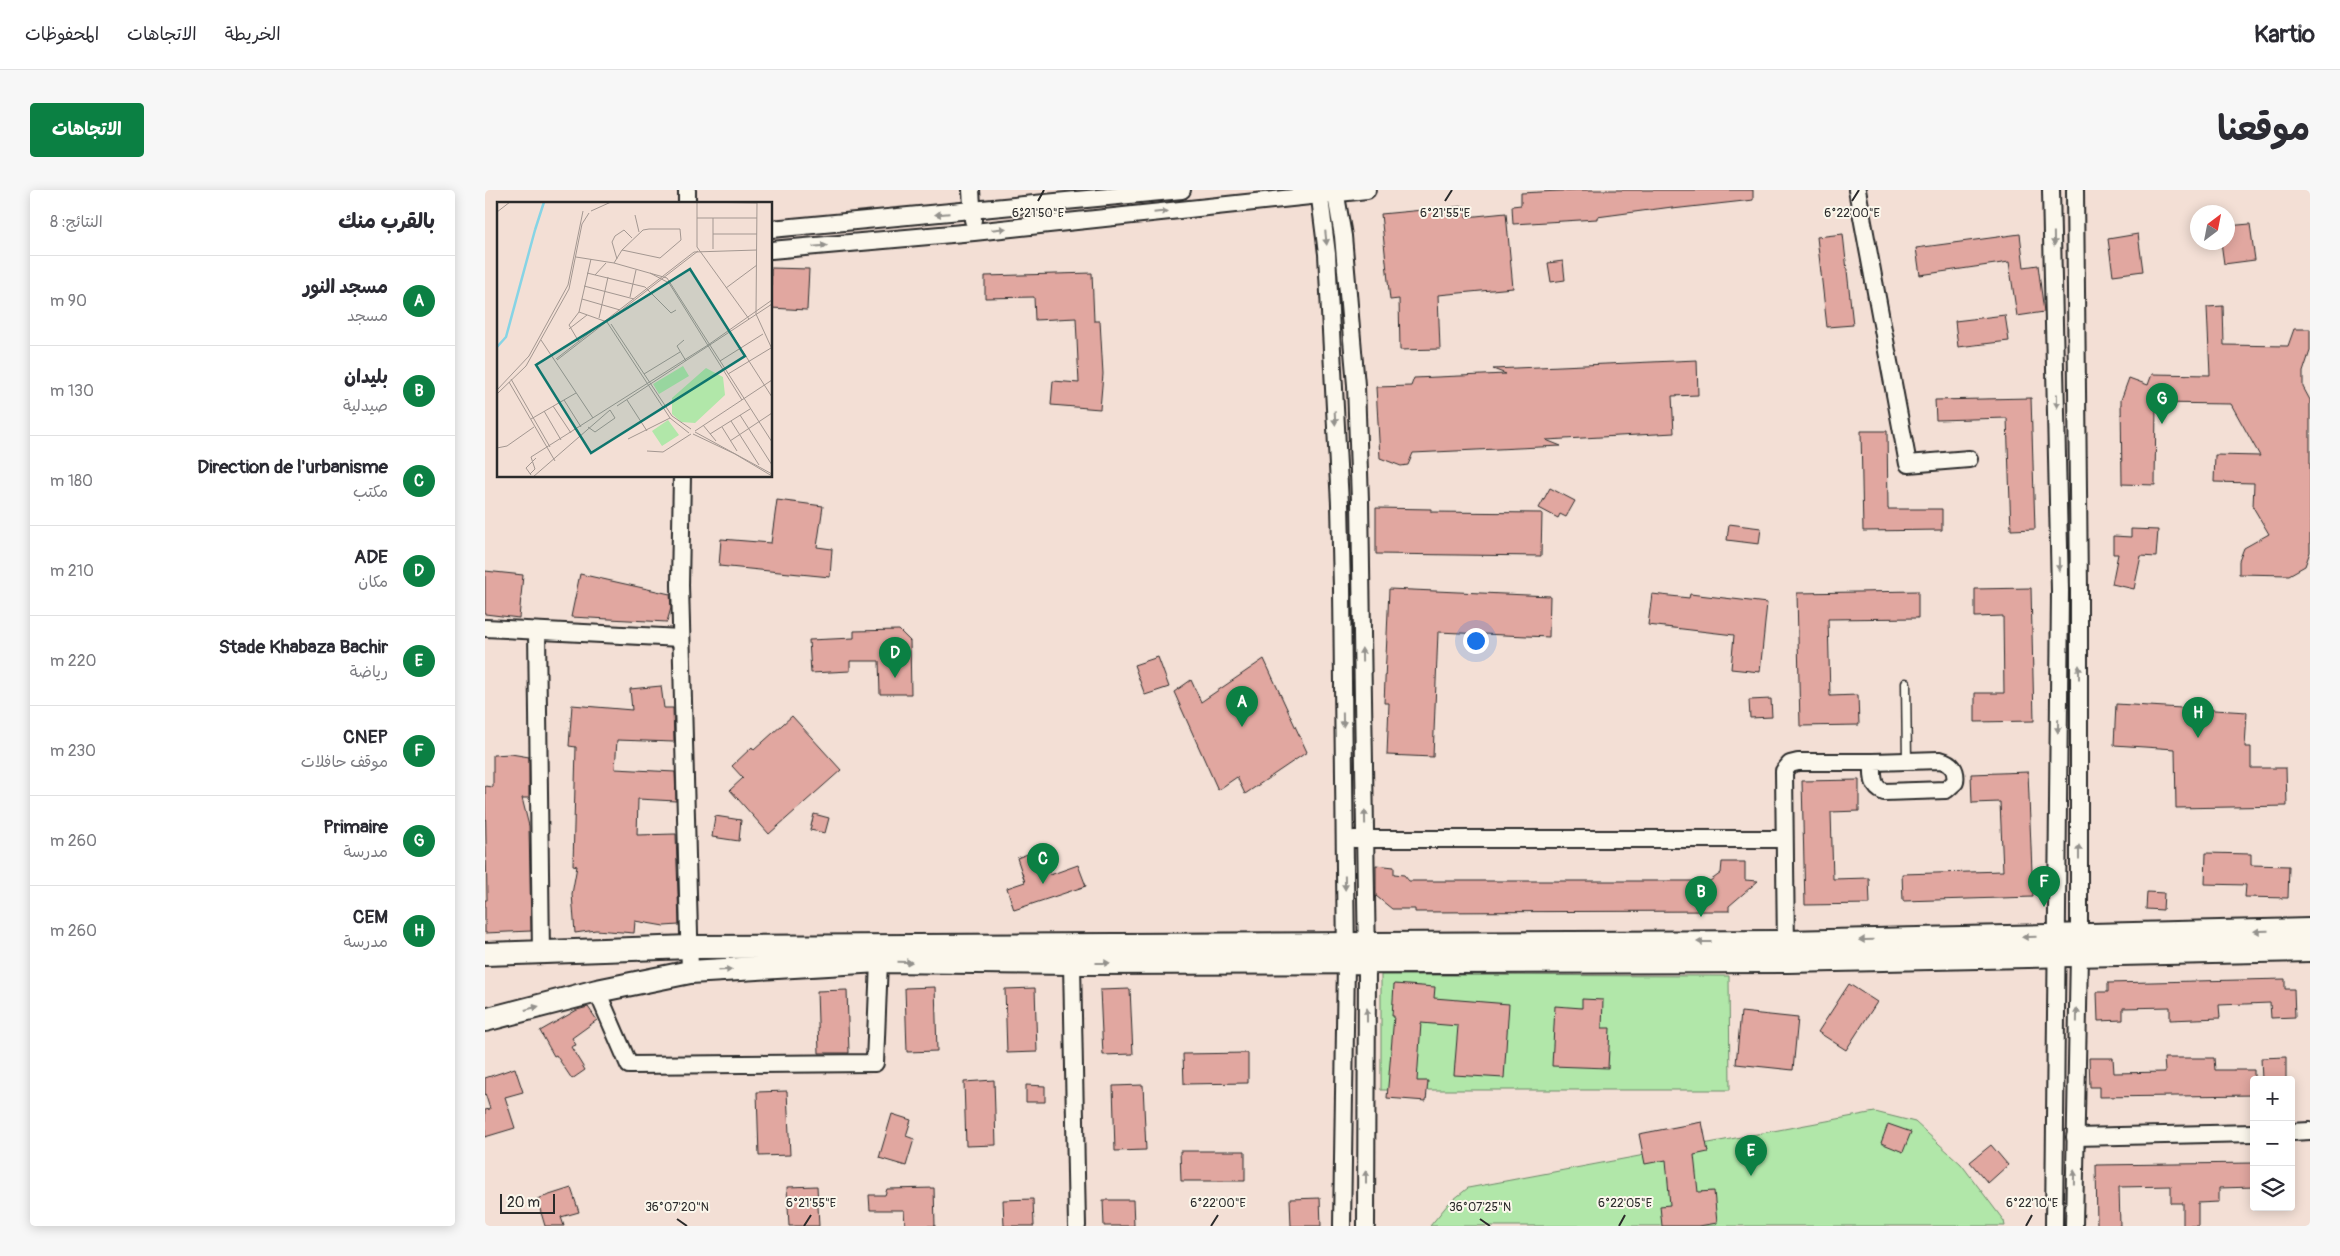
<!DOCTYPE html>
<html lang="ar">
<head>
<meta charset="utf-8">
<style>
	body { margin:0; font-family:Pangolin,"Playpen Sans Arabic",sans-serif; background:#f7f7f7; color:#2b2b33; direction:rtl }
	.controls { position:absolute; right:15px; bottom:15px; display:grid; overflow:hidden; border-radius:5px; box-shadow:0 2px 12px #0003 }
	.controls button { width:45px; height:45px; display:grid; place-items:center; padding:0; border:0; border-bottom:1px solid #e1e1e2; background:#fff; color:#2b2b33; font:25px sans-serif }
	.compass { position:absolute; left:1705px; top:15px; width:45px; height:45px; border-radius:50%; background:#fff; box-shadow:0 2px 12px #0003; rotate:32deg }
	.scale { position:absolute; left:15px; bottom:12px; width:55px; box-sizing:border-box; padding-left:5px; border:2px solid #2b2b2b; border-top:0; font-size:14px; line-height:18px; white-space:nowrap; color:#2b2b2b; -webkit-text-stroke:4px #fbf7ec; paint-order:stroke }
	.you { position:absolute; left:990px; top:450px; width:18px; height:18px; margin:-12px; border:4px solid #fff; border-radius:50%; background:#1a73e8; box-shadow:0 0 0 8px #1a73e833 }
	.badge { display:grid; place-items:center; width:32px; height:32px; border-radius:50%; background:#0b8043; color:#fff; font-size:16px; font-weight:700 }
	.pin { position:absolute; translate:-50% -41px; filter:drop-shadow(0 1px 2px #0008) }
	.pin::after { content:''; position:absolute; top:26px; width:18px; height:15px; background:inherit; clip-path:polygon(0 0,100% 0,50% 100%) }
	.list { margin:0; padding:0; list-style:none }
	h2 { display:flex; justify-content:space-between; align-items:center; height:65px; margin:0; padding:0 20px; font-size:21px }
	h2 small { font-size:16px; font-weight:400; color:#7c7c81 }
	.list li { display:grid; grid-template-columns:32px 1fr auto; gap:15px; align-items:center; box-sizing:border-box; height:90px; padding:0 20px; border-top:1px solid #e1e1e2 }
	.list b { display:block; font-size:19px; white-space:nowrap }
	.list p { margin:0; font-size:16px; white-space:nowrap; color:#7c7c81 }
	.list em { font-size:16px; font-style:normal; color:#7c7c81 }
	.icon { flex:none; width:28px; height:28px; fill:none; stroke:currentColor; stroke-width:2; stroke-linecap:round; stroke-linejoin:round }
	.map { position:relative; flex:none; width:1825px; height:1036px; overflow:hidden; direction:ltr; border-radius:5px }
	header { display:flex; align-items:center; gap:30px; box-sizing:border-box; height:70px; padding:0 25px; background:#fff; border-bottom:1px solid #e1e1e2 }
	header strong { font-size:24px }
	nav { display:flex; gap:28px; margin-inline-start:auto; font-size:18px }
	.intro { display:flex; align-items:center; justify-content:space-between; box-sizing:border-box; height:120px; padding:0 30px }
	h1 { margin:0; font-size:35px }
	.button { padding:12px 22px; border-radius:5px; background:#0b8043; color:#fff; font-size:18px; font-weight:700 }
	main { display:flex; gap:30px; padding:0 30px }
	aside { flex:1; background:#fff; border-radius:5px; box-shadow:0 2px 12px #0003 }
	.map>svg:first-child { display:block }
	.green { fill:#b1e7a9; stroke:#6e896a }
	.building { fill:#e1a7a0; stroke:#2b2b2b }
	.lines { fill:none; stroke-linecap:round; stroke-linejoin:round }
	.lane-casing { stroke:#2b2b2b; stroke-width:11 }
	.street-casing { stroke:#2b2b2b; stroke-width:20 }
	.secondary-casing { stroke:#2b2b2b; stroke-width:26 }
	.lane { stroke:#fbf7ec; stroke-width:8 }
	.street { stroke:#fbf7ec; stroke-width:16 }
	.secondary { stroke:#fbf7ec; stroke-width:22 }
	.oneway { fill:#93918c }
	.ticks { fill:none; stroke:#2b2b2b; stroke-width:2 }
	.inset-river { fill:none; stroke:#86d4e5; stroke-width:2.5 }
	.inset-road { fill:none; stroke:#a39791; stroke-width:1 }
	.view { fill:#0f766e; fill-opacity:0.15; stroke:#0f766e; stroke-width:2.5 }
	.inset-edge { fill:none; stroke:#2b2b2b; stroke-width:2.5 }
	.ticks-label { font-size:12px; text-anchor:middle; fill:#2b2b2b; stroke:#fbf7ec; stroke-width:4; stroke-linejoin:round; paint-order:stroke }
</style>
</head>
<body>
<header>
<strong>Kartio</strong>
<nav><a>الخريطة</a><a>الاتجاهات</a><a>المحفوظات</a></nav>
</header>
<div class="intro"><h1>موقعنا</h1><a class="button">الاتجاهات</a></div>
<main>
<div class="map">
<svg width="1825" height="1036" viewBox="0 0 1825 1036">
	<rect width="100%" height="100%" fill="#f3dfd5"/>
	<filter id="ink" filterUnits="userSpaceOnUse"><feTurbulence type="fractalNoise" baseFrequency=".02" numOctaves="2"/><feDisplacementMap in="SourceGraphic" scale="10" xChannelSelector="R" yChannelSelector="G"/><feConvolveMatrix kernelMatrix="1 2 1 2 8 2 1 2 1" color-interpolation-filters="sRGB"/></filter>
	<g filter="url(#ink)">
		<g class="green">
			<polygon points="896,785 1244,786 1245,900 896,900"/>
			<polygon points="1390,922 1430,932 1476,974 1519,1031 1520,1036 945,1036 964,1013 983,998"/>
		</g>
		<g class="building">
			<polygon points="1093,0 1268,0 1268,10 1187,19 1187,17 1112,27 1112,29 1028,34 1027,16 1036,15 1036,3"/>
			<polygon points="980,16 981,27 1021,23 1028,98 953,105 955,159 915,160 914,109 905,110 896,24"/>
			<polygon points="1765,34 1770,70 1739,74 1736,52 1742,52 1742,36"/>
			<polygon points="1358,44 1368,135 1342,137 1332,47"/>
			<polygon points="1535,44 1539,77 1553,75 1559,122 1532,126 1524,72 1435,85 1431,58"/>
			<polygon points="1653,44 1658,81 1628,85 1623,49"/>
			<polygon points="1078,71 1080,90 1066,92 1063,73"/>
			<polygon points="286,78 324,79 322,120 286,118"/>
			<polygon points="607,83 609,131 615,131 618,184 615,219 566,215 568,191 594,193 591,128 550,130 549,107 500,108 500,86"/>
			<polygon points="1738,116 1739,155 1803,156 1809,139 1825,139 1825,161 1818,182 1818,197 1825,210 1825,362 1820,376 1804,385 1754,384 1754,371 1759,358 1784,344 1768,317 1769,293 1729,292 1730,265 1775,266 1746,214 1671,213 1670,295 1637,294 1636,210 1644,188 1663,195 1667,184 1725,185 1722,117"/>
			<polygon points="1520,125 1524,151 1473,157 1470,131"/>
			<polygon points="1212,170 1213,205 1187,206 1189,243 1061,250 1076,256 928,263 923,275 916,276 895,268 891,197 926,196 929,188 1021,184 1008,179"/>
			<polygon points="1546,208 1550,339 1526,340 1522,228 1451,230 1450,210"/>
			<polygon points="1376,241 1402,241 1403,319 1457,319 1457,340 1378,341"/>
			<polygon points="1065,298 1090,311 1081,327 1075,324 1073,328 1054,318"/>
			<polygon points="292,310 338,316 332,357 347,359 345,387 234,376 236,349 286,353"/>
			<polygon points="891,318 946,319 946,322 1057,323 1056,366 891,364"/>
			<polygon points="1244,334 1276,338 1274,354 1242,350"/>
			<polygon points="1646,339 1673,340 1671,367 1656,366 1649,399 1627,394 1633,364 1628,364 1628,346 1646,347"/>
			<polygon points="0,381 38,385 34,428 0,424"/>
			<polygon points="95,384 185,404 186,418 182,432 86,427"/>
			<polygon points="1546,398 1549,531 1490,532 1490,503 1519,503 1518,426 1490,427 1490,399"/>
			<polygon points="904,399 1065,406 1064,447 953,442 948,567 902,565 904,513 899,513"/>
			<polygon points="1433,401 1433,428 1343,429 1345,506 1373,505 1374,535 1315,536 1312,403"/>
			<polygon points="1167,404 1204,408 1205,404 1282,413 1275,482 1246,479 1249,445 1163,435"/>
			<polygon points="414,440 425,451 426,504 395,504 394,471 365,471 365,481 326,483 324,450 369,448 369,441"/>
			<polygon points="673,467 684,497 660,505 649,475"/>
			<polygon points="779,469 822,562 760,604 752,587 733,600 689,502 706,490 716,512"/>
			<polygon points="176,496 179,518 188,518 189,552 132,550 130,579 190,582 191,611 153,609 152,645 191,644 194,735 179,736 150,731 149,743 111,740 90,743 87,704 92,676 88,675 91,557 84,556 87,515 147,520 145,499"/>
			<polygon points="1286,509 1287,527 1265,528 1264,510"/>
			<polygon points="1631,514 1762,522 1760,557 1766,557 1766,578 1801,578 1802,616 1691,618 1690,559 1629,555"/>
			<polygon points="307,526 356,580 284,644 245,600 258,588 247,576 267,557 269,560"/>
			<polygon points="26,564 44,567 44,608 37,608 44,636 46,741 0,743 0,710 2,710 0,596 8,597 8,565"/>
			<polygon points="1543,582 1548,707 1418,711 1417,684 1518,681 1515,612 1487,613 1486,584"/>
			<polygon points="1374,590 1374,621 1346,622 1348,689 1384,688 1385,714 1320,715 1317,591"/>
			<polygon points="329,624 344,628 340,643 325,640"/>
			<polygon points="230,626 256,630 254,651 227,647"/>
			<polygon points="556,659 565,685 593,675 601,696 529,720 522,698 540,692 532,668"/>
			<polygon points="1721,663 1766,664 1766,675 1804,676 1803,708 1760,707 1761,695 1720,694"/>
			<polygon points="1237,672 1260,672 1260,690 1273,691 1244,716 1244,721 930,722 930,719 907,719 891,706 891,675 909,677 909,684 919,685 924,691 1225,691 1236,683"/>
			<polygon points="1662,702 1679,703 1678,720 1661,719"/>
			<polygon points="1800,789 1800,799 1809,799 1810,827 1786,828 1785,813 1734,815 1735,828 1685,830 1685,817 1638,818 1638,830 1613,831 1612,802 1623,802 1623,793"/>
			<polygon points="909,794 950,797 949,808 1024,814 1019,888 969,885 973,836 936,833 932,891 943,891 941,911 902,908 909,826 907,826"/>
			<polygon points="1364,794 1392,812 1361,860 1333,842"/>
			<polygon points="450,797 452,861 422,862 420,798"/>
			<polygon points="550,798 552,862 522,863 520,799"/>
			<polygon points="645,799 648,864 618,865 615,800"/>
			<polygon points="362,800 364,863 334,863 332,801"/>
			<polygon points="1097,809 1118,810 1117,838 1125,838 1123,878 1067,876 1070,816 1097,818"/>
			<polygon points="103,817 112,830 87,848 91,855 86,857 100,880 87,889 71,865 69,866 55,841 92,820"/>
			<polygon points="1256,822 1313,828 1308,880 1251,874"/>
			<polygon points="763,863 763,893 699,894 698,864"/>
			<polygon points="1801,867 1801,890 1777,890 1776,868"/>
			<polygon points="1604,868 1628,868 1629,883 1680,882 1679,868 1729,868 1730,880 1769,880 1769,905 1614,907 1614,897 1605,897"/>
			<polygon points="30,878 38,902 20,907 30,938 0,947 0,920 5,919 0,903 0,888"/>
			<polygon points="509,890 511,955 481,956 479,892"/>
			<polygon points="541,895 560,896 560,912 541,912"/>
			<polygon points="658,895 661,960 630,961 628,896"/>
			<polygon points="302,901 305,965 274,966 272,902"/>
			<polygon points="407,924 426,930 421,946 429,949 421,976 394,968"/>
			<polygon points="1217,932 1223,962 1209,965 1213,1002 1229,1001 1232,1033 1214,1036 1177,1036 1175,1016 1185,1015 1181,970 1160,974 1154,944"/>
			<polygon points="1403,934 1426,942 1418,962 1396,953"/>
			<polygon points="1506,955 1523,975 1503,993 1485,972"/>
			<polygon points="695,961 760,961 760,991 696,991"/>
			<polygon points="1769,973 1769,997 1734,998 1734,1012 1713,1013 1713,1036 1698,1036 1698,1013 1686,1013 1686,996 1634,997 1635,1036 1612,1036 1611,975"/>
			<polygon points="332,996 334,1036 304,1036 302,997"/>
			<polygon points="86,998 94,1022 76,1027 79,1036 60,1036 52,1009"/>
			<polygon points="449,998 450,1036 420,1036 419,1020 385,1020 384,1005 400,1005 402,999"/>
			<polygon points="835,1008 836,1036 806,1036 805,1009"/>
			<polygon points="548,1009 549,1036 519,1036 518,1010"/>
			<polygon points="618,1010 648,1010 649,1036 619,1036"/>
		</g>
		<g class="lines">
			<defs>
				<polyline id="lane" points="1421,493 1422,571"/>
				<g id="street">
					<polyline points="202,0 202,14"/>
					<polyline points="486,0 488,30"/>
					<polyline points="834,0 842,64 855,314 857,399 861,772 857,1036"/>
					<polyline points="850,0 858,46 871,195 875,311 882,772 881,1036"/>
					<polyline points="1372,0 1423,274 1484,269"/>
					<polyline points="1566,0 1575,401 1569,1036"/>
					<polyline points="286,39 697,0"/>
					<polyline points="286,60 489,42 882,0"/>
					<polyline points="197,286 195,395 205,782"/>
					<polyline points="0,438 196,448"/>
					<polyline points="52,441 56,763"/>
					<path d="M 1455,570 C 1467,573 1472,580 1470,592 L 1461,600 L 1399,602 C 1386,597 1388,584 1388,572 Z"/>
					<polyline points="869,649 1299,649"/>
					<polyline points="1301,761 1299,581 1305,574 1313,572 1388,572"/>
					<polyline points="587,773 592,1036"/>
					<polyline points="112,801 144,875 390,873 394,771"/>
					<polyline points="1806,942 1825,941"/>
					<polyline points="1590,947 1769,943"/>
					<polyline points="1589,1036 1594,764 1594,400 1590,0"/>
				</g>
				<g id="secondary">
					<polyline points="0,764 205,757 1300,752 1825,740"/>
					<polyline points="0,830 112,801 205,782 394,771 587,773 1302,771 1825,760"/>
				</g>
			</defs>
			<use href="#lane" class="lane-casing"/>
			<use href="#street" class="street-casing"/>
			<use href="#secondary" class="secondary-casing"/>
			<use href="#lane" class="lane"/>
			<use href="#street" class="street"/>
			<use href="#secondary" class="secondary"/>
		</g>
		<defs><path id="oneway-solid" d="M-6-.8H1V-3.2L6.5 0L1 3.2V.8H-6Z" transform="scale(1.25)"/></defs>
		<g class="oneway">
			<use href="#oneway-solid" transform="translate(676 22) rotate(-6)"/>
			<use href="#oneway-solid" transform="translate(457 24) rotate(175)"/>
			<use href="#oneway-solid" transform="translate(514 39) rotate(-6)"/>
			<use href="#oneway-solid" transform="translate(841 48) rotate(84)"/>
			<use href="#oneway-solid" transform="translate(1569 49) rotate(89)"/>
			<use href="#oneway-solid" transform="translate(335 56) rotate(-5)"/>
			<use href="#oneway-solid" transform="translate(1572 211) rotate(89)"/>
			<use href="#oneway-solid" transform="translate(850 228) rotate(87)"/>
			<use href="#oneway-solid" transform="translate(1574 374) rotate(89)"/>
			<use href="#oneway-solid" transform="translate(877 465) rotate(-91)"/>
			<use href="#oneway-solid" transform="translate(1594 482) rotate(-90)"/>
			<use href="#oneway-solid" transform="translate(858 530) rotate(89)"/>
			<use href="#oneway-solid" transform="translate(1573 536) rotate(91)"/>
			<use href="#oneway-solid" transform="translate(880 627) rotate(-91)"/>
			<use href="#oneway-solid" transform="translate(1594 662) rotate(-90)"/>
			<use href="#oneway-solid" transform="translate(860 693) rotate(89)"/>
			<use href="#oneway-solid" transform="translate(1776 741) rotate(179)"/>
			<use href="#oneway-solid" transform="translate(1544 747) rotate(179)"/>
			<use href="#oneway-solid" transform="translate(1381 750) rotate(179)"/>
			<use href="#oneway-solid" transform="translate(1219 752) rotate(180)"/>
			<use href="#oneway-solid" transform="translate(420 772) rotate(1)"/>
			<use href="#oneway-solid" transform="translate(618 773)"/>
			<use href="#oneway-solid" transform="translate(240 780) rotate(-3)"/>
			<use href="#oneway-solid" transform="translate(47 818) rotate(-15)"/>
			<use href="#oneway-solid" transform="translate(882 825) rotate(-90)"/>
			<use href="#oneway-solid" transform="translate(1592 825) rotate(-89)"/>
			<use href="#oneway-solid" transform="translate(881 987) rotate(-90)"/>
			<use href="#oneway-solid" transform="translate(1589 987) rotate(-89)"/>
		</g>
	</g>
	<path class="ticks" d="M 553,11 L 559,0M 960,11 L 967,0M 1367,11 L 1374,0M 192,1029 L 202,1036M 995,1029 L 1005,1036M 319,1036 L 326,1025M 726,1036 L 733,1025M 1134,1036 L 1140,1025M 1541,1036 L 1547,1025"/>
	<g transform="translate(12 12)">
		<rect width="275" height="275" fill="#f3dfd5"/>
		<path d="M 186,164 L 192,174 L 162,192 L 156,182 ZM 209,166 L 226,175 L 228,193 L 198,221 L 184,220 L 175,212 L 175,196 ZM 171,218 L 182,233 L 165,244 L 155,229 Z" fill="#b1e7a9"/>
		<path class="inset-river" d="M 38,28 L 47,0M 0,145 L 9,135 L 38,28"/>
		<path class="inset-road" d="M 260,0 L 259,112 L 275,147M 94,9 L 114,0M 0,10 L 13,0M 138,13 L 142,30M 200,16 L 260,16M 152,27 L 183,27 L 184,38 L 163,56 L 125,48 L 146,28 ZM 216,32 L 260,32M 216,47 L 216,16M 79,55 L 117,61 L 170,76 L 275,240M 120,57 L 115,40 L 118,34 L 127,28 L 135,36M 117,61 L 125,48M 90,71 L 148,85 L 174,111 L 179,108M 153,71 L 172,81 L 245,198M 98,73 L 109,61M 87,84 L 137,97M 229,86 L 260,63M 133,95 L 139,68M 85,97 L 123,108M 82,110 L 110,120 L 173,216 L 192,231M 102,116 L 111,75M 252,117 L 200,45 L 200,0 L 260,1M 114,122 L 175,214 L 194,227M 72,127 L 90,113M 234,131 L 275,195M 44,138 L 96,216M 187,138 L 180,144 L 189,159M 82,140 L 72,123 L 82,110 L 94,57M 59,157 L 197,50 L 260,48M 60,158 L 201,49M 223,159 L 266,132M 147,172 L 183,150M 231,172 L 274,146M 14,177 L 53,245M 12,180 L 58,259M 0,188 L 32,154 L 71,83 L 86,9M 0,192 L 29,164 L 72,87 L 85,22 L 92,11M 67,198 L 84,225M 130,198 L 150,229M 56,204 L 74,231M 120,204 L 275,102M 47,209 L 64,238M 243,213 L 275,263M 34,217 L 79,191M 234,219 L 262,263M 206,223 L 219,239M 91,225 L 98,230 L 118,216 L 113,208M 225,225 L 240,249M 198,229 L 275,178M 198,230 L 275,272M 196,232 L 238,252 L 275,274M 213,232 L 253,207M 131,237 L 173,216M 233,239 L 275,211M 0,246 L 10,244 L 37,225M 150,249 L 166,250 L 194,232M 33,272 L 38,267 L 34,255 L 211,143 L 275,98M 34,273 L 29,266 L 39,256M 36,275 L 113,208"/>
		<path class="view" d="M 193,67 L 248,154 L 94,251 L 39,163 Z"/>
		<rect width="275" height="275" class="inset-edge"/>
	</g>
	<g class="ticks-label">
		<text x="553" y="27">6°21'50"E</text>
		<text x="960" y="27">6°21'55"E</text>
		<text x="1367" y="27">6°22'00"E</text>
		<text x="326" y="1017">6°21'55"E</text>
		<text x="733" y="1017">6°22'00"E</text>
		<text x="1140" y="1017">6°22'05"E</text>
		<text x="1547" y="1017">6°22'10"E</text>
		<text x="192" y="1021">36°07'20"N</text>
		<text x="995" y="1021">36°07'25"N</text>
	</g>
</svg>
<div class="controls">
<button>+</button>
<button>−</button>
<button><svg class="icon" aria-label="layers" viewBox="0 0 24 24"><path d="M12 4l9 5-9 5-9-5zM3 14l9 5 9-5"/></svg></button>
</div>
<svg class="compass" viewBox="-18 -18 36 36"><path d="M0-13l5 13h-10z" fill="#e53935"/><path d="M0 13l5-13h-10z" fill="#7c7c81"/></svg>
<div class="scale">20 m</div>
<div class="you"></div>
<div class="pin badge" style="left:757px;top:537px">A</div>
<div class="pin badge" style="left:1216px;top:727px">B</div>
<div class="pin badge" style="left:558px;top:694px">C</div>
<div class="pin badge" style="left:410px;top:488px">D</div>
<div class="pin badge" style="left:1266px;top:986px">E</div>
<div class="pin badge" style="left:1559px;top:717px">F</div>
<div class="pin badge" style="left:1677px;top:234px">G</div>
<div class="pin badge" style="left:1713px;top:548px">H</div>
</div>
<aside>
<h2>بالقرب منك<small>النتائج: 8</small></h2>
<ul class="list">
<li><span class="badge">A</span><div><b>مسجد النور</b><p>مسجد</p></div><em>90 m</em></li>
<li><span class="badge">B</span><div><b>بليدان</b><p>صيدلية</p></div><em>130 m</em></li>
<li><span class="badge">C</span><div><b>Direction de l'urbanisme</b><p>مكتب</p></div><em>180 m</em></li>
<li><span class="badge">D</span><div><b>ADE</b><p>مكان</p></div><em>210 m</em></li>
<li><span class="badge">E</span><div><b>Stade Khabaza Bachir</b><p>رياضة</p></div><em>220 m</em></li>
<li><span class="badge">F</span><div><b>CNEP</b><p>موقف حافلات</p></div><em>230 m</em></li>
<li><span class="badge">G</span><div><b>Primaire</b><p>مدرسة</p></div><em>260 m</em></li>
<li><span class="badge">H</span><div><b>CEM</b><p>مدرسة</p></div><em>260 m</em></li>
</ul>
</aside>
</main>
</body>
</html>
